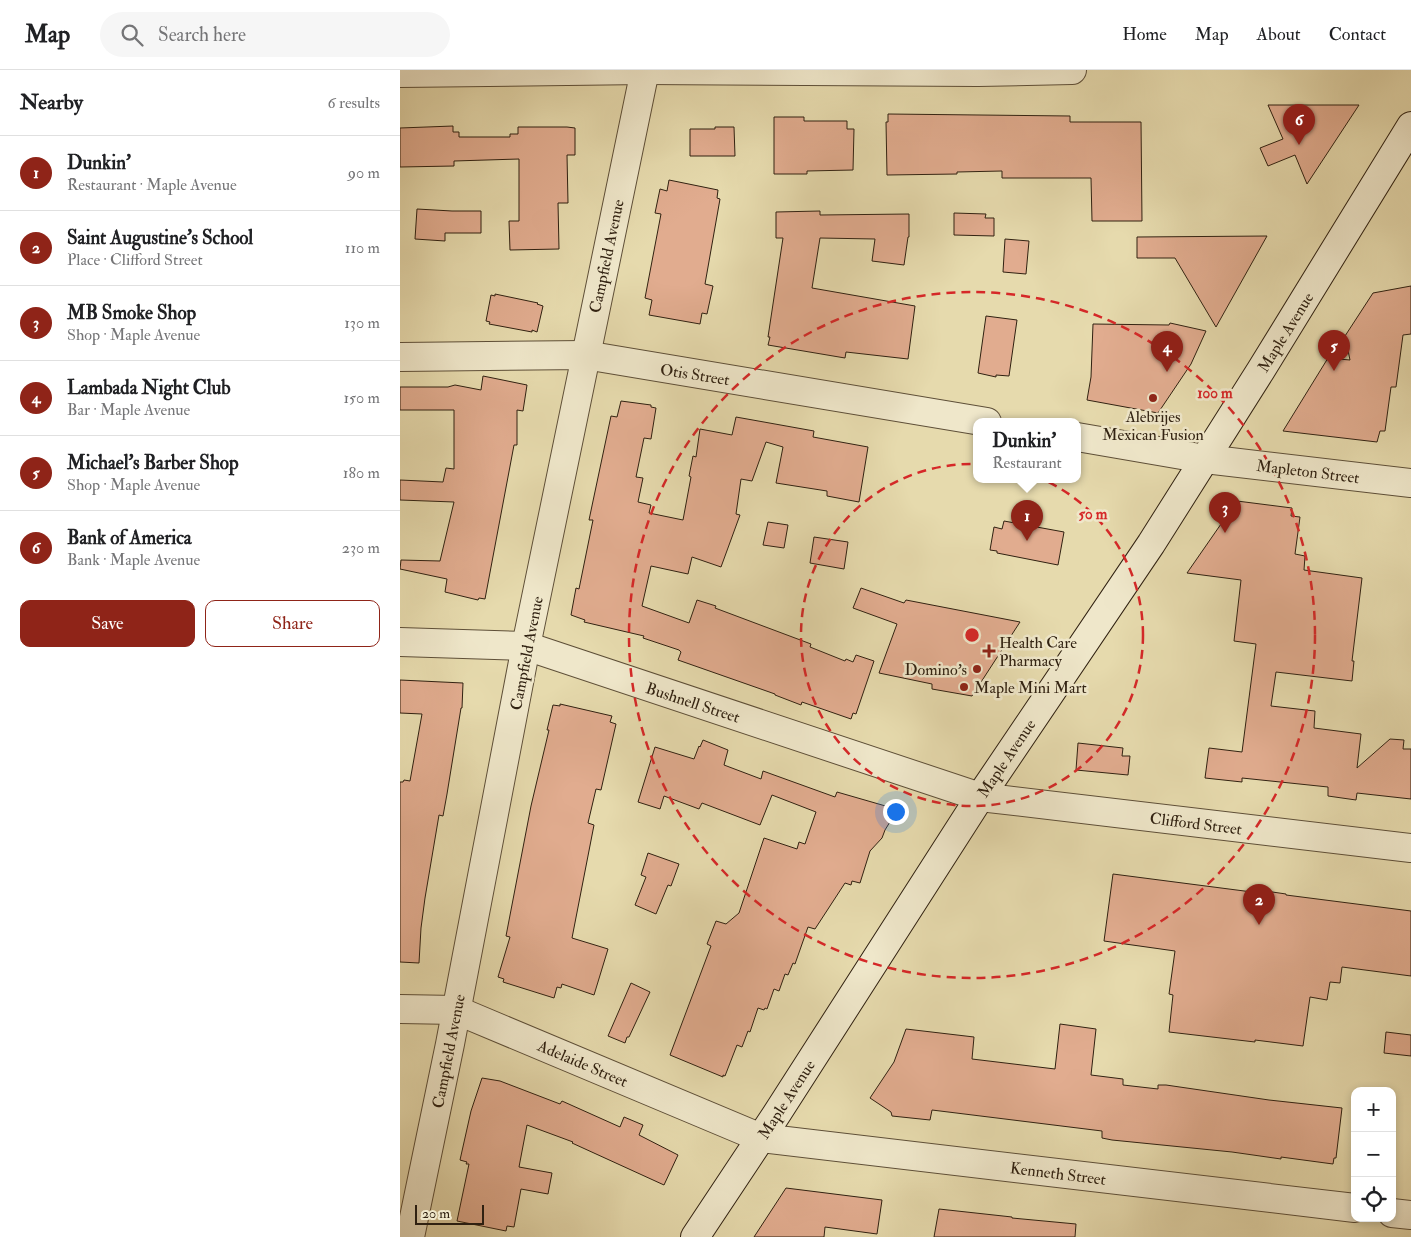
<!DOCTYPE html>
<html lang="en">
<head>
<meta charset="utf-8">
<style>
	body { margin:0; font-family:"IM FELL Double Pica",serif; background:#f6f6f6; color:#202124 }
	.controls { position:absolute; right:15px; bottom:15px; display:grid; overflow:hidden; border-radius:10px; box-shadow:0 2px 8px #0003 }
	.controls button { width:45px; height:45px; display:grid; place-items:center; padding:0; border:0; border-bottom:1px solid #e0e0e0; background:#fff; color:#202124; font:25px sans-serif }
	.scale { position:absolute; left:15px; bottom:12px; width:69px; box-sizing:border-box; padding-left:5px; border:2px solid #302111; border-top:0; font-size:14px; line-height:18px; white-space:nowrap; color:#302111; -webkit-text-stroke:4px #efe7ca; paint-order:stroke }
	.you { position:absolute; left:495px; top:741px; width:18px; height:18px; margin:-12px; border:4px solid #fff; border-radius:50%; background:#1a73e8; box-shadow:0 0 0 8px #1a73e833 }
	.badge { display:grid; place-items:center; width:32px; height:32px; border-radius:50%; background:#8f2418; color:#fff; font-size:16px; font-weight:700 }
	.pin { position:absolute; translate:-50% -41px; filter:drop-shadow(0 1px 2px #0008) }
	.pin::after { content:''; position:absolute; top:26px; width:18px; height:15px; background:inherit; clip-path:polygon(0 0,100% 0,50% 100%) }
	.popup { position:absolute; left:573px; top:348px; width:108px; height:65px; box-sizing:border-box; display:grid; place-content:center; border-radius:10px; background:#fff; filter:drop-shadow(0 1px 4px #0005); font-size:16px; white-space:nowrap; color:#757577 }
	.popup b { font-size:19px; color:#202124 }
	.popup::after { content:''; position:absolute; left:50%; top:100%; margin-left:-10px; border:10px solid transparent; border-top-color:#fff }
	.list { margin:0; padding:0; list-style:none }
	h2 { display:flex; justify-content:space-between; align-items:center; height:65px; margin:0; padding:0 20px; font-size:21px }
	h2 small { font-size:16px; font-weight:400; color:#757577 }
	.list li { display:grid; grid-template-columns:32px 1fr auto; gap:15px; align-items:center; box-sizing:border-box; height:75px; padding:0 20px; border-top:1px solid #e0e0e0 }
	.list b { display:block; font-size:19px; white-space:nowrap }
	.list p { margin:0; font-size:16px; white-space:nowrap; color:#757577 }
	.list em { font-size:16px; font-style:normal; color:#757577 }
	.actions { display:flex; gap:10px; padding:15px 20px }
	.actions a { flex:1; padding:11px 0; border:1px solid #8f2418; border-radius:10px; text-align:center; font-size:18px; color:#8f2418 }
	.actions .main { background:#8f2418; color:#fff }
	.icon { flex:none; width:28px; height:28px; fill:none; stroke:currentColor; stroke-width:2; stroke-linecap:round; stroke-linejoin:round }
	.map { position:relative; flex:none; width:1011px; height:1167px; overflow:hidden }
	header { display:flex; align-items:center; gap:30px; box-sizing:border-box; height:70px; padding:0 25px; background:#fff; border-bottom:1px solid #e0e0e0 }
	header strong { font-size:24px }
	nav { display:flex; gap:28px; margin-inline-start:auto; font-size:18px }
	.search { width:350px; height:45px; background:#f6f6f6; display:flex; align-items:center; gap:12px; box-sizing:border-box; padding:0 18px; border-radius:28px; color:#757577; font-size:19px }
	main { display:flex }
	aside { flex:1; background:#fff }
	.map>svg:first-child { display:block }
	.building { fill:#e1ac8f; stroke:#302111 }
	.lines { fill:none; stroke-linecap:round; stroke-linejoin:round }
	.minor-casing { stroke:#5e4f38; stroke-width:30 }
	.tertiary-casing { stroke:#5e4f38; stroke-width:30 }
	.secondary-casing { stroke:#302111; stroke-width:30 }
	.minor { stroke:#efe7ca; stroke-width:28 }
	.tertiary { stroke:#efe7ca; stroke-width:28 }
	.secondary { stroke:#efe7ca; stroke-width:28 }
	.ring { fill:none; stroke:#d62828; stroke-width:2.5; stroke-dasharray:9 6 }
	.poi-dot { fill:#8f2418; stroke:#efe7ca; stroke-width:2 }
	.labels { text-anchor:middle; stroke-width:5; stroke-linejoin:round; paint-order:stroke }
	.street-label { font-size:16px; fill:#302111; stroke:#efe7ca }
	.poi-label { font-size:16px; fill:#302111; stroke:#efe7ca; text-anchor:start }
	.centre { fill:#d62828; stroke:#efe7ca; stroke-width:2.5 }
	.ring-label { font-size:15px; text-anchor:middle; font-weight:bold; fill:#d62828; stroke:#efe7ca; stroke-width:5; stroke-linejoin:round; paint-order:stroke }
</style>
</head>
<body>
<header>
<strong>Map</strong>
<div class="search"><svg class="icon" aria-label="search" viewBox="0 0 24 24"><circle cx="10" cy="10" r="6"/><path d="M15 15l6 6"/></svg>Search here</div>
<nav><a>Home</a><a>Map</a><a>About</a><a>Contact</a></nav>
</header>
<main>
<aside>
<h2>Nearby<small>6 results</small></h2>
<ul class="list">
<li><span class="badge">1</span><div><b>Dunkin'</b><p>Restaurant · Maple Avenue</p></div><em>90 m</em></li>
<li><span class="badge">2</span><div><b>Saint Augustine's School</b><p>Place · Clifford Street</p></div><em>110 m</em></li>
<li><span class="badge">3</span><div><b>MB Smoke Shop</b><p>Shop · Maple Avenue</p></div><em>130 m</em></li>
<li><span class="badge">4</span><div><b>Lambada Night Club</b><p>Bar · Maple Avenue</p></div><em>150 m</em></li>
<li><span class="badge">5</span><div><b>Michael's Barber Shop</b><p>Shop · Maple Avenue</p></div><em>180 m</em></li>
<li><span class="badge">6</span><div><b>Bank of America</b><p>Bank · Maple Avenue</p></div><em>230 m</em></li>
</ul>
<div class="actions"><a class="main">Save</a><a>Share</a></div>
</aside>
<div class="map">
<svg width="1011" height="1167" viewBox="0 0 1011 1167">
	<rect width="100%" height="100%" fill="#e6daad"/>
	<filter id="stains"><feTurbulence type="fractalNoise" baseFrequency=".004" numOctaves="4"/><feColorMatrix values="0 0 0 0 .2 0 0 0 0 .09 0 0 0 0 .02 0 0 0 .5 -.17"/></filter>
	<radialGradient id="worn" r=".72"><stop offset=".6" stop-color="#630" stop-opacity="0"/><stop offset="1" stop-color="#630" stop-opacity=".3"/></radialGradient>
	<g class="building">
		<polygon points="868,35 959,35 907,114 895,85 868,96 860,78 883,69"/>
		<polygon points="488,44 670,46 670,52 741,52 742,151 692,151 691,108 602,108 602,101 557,102 557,104 487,105 486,52 488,52"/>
		<polygon points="374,47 404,47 404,51 447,51 447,59 454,59 453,100 407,101 407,104 374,104"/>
		<polygon points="53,56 53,62 59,62 59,67 110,67 110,64 118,64 118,57 167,57 175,58 175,85 167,85 168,133 158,133 159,179 110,180 109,151 119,151 119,89 54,91 54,96 0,97 0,58"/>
		<polygon points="315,57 334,57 335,86 290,86 290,59 315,59"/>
		<polygon points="269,110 318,120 317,128 320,129 305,214 313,216 307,244 302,243 300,254 249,245 252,230 245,228 261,144 255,143 260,119 267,121"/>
		<polygon points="17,139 52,141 81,141 81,163 45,163 45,171 15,169"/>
		<polygon points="420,141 420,145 509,144 509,167 508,167 504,195 472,191 475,169 420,168 412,218 515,236 508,289 446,282 445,288 368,275 370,267 368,267 383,168 376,168 376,142"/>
		<polygon points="554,143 586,144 585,148 594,148 594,166 554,165"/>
		<polygon points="867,166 816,257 775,188 737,188 737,167"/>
		<polygon points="605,169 629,171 626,204 603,202"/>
		<polygon points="1011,216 1011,264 1003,265 996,317 991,317 985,361 980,361 977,372 883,361 928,288 950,290 945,266 973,223"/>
		<polygon points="95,224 138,233 137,234 143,236 137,262 132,260 132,262 89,254 90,252 86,251 91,225 95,226"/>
		<polygon points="586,246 617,250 609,306 596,305 596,307 578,303"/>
		<polygon points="770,253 806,261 791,294 758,343 687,330 691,307 693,254 769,255"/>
		<polygon points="83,306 127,315 123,341 117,340 117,375 114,375 85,529 79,528 78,530 45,522 47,509 0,499 1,490 40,491 54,432 0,430 0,410 43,412 46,398 54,399 54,340 0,340 0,317 48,317 55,315 81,320"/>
		<polygon points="221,331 251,335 251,337 256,338 251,369 244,368 236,407 243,408 238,432 251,435 249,443 283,450 291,407 289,406 293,386 296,387 300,359 332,365 336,347 414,361 413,367 468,377 459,432 427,426 427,421 376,413 383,377 366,372 352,411 341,409 336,444 340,445 321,497 292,487 288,504 251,496 242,536 289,553 297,530 316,536 315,538 411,574 410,577 445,591 446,589 453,592 456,585 474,591 456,644 453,643 451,649 402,632 401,635 375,625 375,624 278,590 281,582 279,580 243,568 244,566 184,552 185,550 171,545 176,518 179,519 193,450 189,450 211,346 217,347"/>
		<polygon points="837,431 892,438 891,446 900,447 895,484 905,486 904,500 962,508 952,591 954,591 952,611 876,602 871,636 915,641 914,658 961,664 957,698 990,669 1004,670 1003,679 1011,679 1011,729 957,723 956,730 928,726 928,717 842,708 842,712 805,708 809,678 842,682 856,574 834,571 841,510 787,503"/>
		<polygon points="604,451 664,462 658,495 597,483 597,481 590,480 594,457 602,459"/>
		<polygon points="368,452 388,455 384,478 363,475"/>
		<polygon points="414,467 448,472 444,499 410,493"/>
		<polygon points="461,518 504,533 506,530 620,552 572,626 532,619 532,614 479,603 497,554 453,538"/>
		<polygon points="0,610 63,613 62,638 61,638 47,724 43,746 39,745 25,828 21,858 19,893 0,892 0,712 3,712 4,710 10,711 22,644 0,643"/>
		<polygon points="160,634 212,646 210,652 216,654 201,720 196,719 188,753 194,755 172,868 208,879 194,925 162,914 161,918 157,917 154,928 103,912 104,909 98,907 110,867 106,866 131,736 149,660 147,660 153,635 160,636"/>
		<polygon points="303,670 328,680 324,695 361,709 363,701 435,727 437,722 489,737 493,747 485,760 482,768 470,781 460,813 452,811 451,815 445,813 415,859 408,857 395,894 393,893 388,905 385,904 379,921 374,919 367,939 365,938 364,940 358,938 350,962 348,961 342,977 337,975 325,1006 323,1005 323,1007 270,985 311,876 307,874 316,851 326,854 339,843 364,768 397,779 399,772 405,774 416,742 372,725 360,755 302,733 299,739 264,726 260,739 238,732 255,677 294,689 299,676 300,677"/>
		<polygon points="678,673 723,678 722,686 730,686 728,705 676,700"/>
		<polygon points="248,783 279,794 271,816 268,815 256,844 235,835 246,807 241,805"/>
		<polygon points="713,804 852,822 852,819 886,824 886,825 1011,841 1011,906 942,897 940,913 930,912 927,930 910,927 903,976 855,970 855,972 769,962 773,925 769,924 775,881 704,871"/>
		<polygon points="231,913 250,922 229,967 227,967 225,973 208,966"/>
		<polygon points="660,954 696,959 691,1005 723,1009 723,1015 758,1019 758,1015 766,1015 869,1030 942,1038 936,1088 934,1088 933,1094 881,1087 881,1089 832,1082 712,1070 702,1068 702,1061 532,1040 530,1050 492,1046 491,1042 470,1028 494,992 506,959 574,967 572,989 655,999"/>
		<polygon points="986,962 1011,965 1011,986 984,983"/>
		<polygon points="82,1008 100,1011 160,1034 162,1031 220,1057 224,1047 243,1055 239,1065 278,1085 264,1115 172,1073 173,1072 127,1055 119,1097 152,1103 148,1124 121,1119 114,1157 107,1156 106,1161 57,1151 69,1094 66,1094 67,1092 60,1090 71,1041"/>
		<polygon points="386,1118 482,1130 477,1164 425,1157 424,1167 354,1167"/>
		<polygon points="539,1139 612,1147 612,1148 676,1154 675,1167 534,1167"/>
	</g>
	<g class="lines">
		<defs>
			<g id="minor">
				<polyline points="0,287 185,285 587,352"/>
				<polyline points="677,367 805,389 1011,413"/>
				<polyline points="0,572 126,576 580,727 1011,778"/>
				<polyline points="0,939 56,940 361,1068 955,1138"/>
				<polyline points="992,1143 1011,1145"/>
			</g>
			<g id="tertiary">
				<polyline points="0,3 245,0 578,2 672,0"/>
				<polyline points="10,1167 50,974 126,576 245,0"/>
			</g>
			<polyline id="secondary" points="295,1167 376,1045 580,727 751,474 861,300 1011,56"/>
		</defs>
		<use href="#minor" class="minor-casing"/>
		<use href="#tertiary" class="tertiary-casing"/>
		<use href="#secondary" class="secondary-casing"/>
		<use href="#minor" class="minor"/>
		<use href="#tertiary" class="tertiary"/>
		<use href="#secondary" class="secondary"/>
	</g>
	<g class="ring">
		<circle cx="572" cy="565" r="171"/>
		<circle cx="572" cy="565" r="343"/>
	</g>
	<g class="poi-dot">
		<circle cx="753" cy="328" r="5"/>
		<path d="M586.5 573.5h5v5h5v5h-5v5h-5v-5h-5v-5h5z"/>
		<circle cx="577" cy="599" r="5"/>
		<circle cx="564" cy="617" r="5"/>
	</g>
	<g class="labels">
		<g class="street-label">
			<text transform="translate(206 186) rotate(-78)" y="6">Campfield Avenue</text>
			<text transform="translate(885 262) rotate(-58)" y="6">Maple Avenue</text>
			<text transform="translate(295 304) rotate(9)" y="6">Otis Street</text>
			<text transform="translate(908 401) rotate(7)" y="6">Mapleton Street</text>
			<text transform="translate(126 583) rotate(-79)" y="6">Campfield Avenue</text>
			<text transform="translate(293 632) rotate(18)" y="6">Bushnell Street</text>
			<text transform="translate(606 688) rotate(-56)" y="6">Maple Avenue</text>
			<text transform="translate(796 753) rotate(7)" y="6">Clifford Street</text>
			<text transform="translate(48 981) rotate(-79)" y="6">Campfield Avenue</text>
			<text transform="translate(183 993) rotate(23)" y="6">Adelaide Street</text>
			<text transform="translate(386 1029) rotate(-57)" y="6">Maple Avenue</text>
			<text transform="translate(658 1103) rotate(7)" y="6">Kenneth Street</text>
		</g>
		<g class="poi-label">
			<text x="753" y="352" text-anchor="middle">Alebrijes<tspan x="753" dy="18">Mexican Fusion</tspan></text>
			<text x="599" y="578">Health Care<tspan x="599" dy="18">Pharmacy</tspan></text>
			<text x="567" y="605" text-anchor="end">Domino's</text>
			<text x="574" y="623">Maple Mini Mart</text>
		</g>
	</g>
	<circle cx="572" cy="565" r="8" class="centre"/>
	<g class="ring-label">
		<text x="815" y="328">100 m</text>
		<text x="693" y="449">50 m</text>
	</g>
	<rect width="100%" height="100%" filter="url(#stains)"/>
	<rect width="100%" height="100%" fill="url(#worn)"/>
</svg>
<div class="controls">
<button>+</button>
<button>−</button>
<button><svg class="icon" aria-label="locate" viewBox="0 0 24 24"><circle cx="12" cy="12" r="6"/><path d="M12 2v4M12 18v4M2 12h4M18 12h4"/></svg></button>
</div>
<div class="scale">20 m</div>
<div class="you"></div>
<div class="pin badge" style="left:627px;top:471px">1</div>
<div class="popup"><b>Dunkin'</b>Restaurant</div>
<div class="pin badge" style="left:859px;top:855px">2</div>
<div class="pin badge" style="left:825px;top:463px">3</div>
<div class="pin badge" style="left:767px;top:302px">4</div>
<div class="pin badge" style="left:934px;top:301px">5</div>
<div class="pin badge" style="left:899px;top:75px">6</div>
</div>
</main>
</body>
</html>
